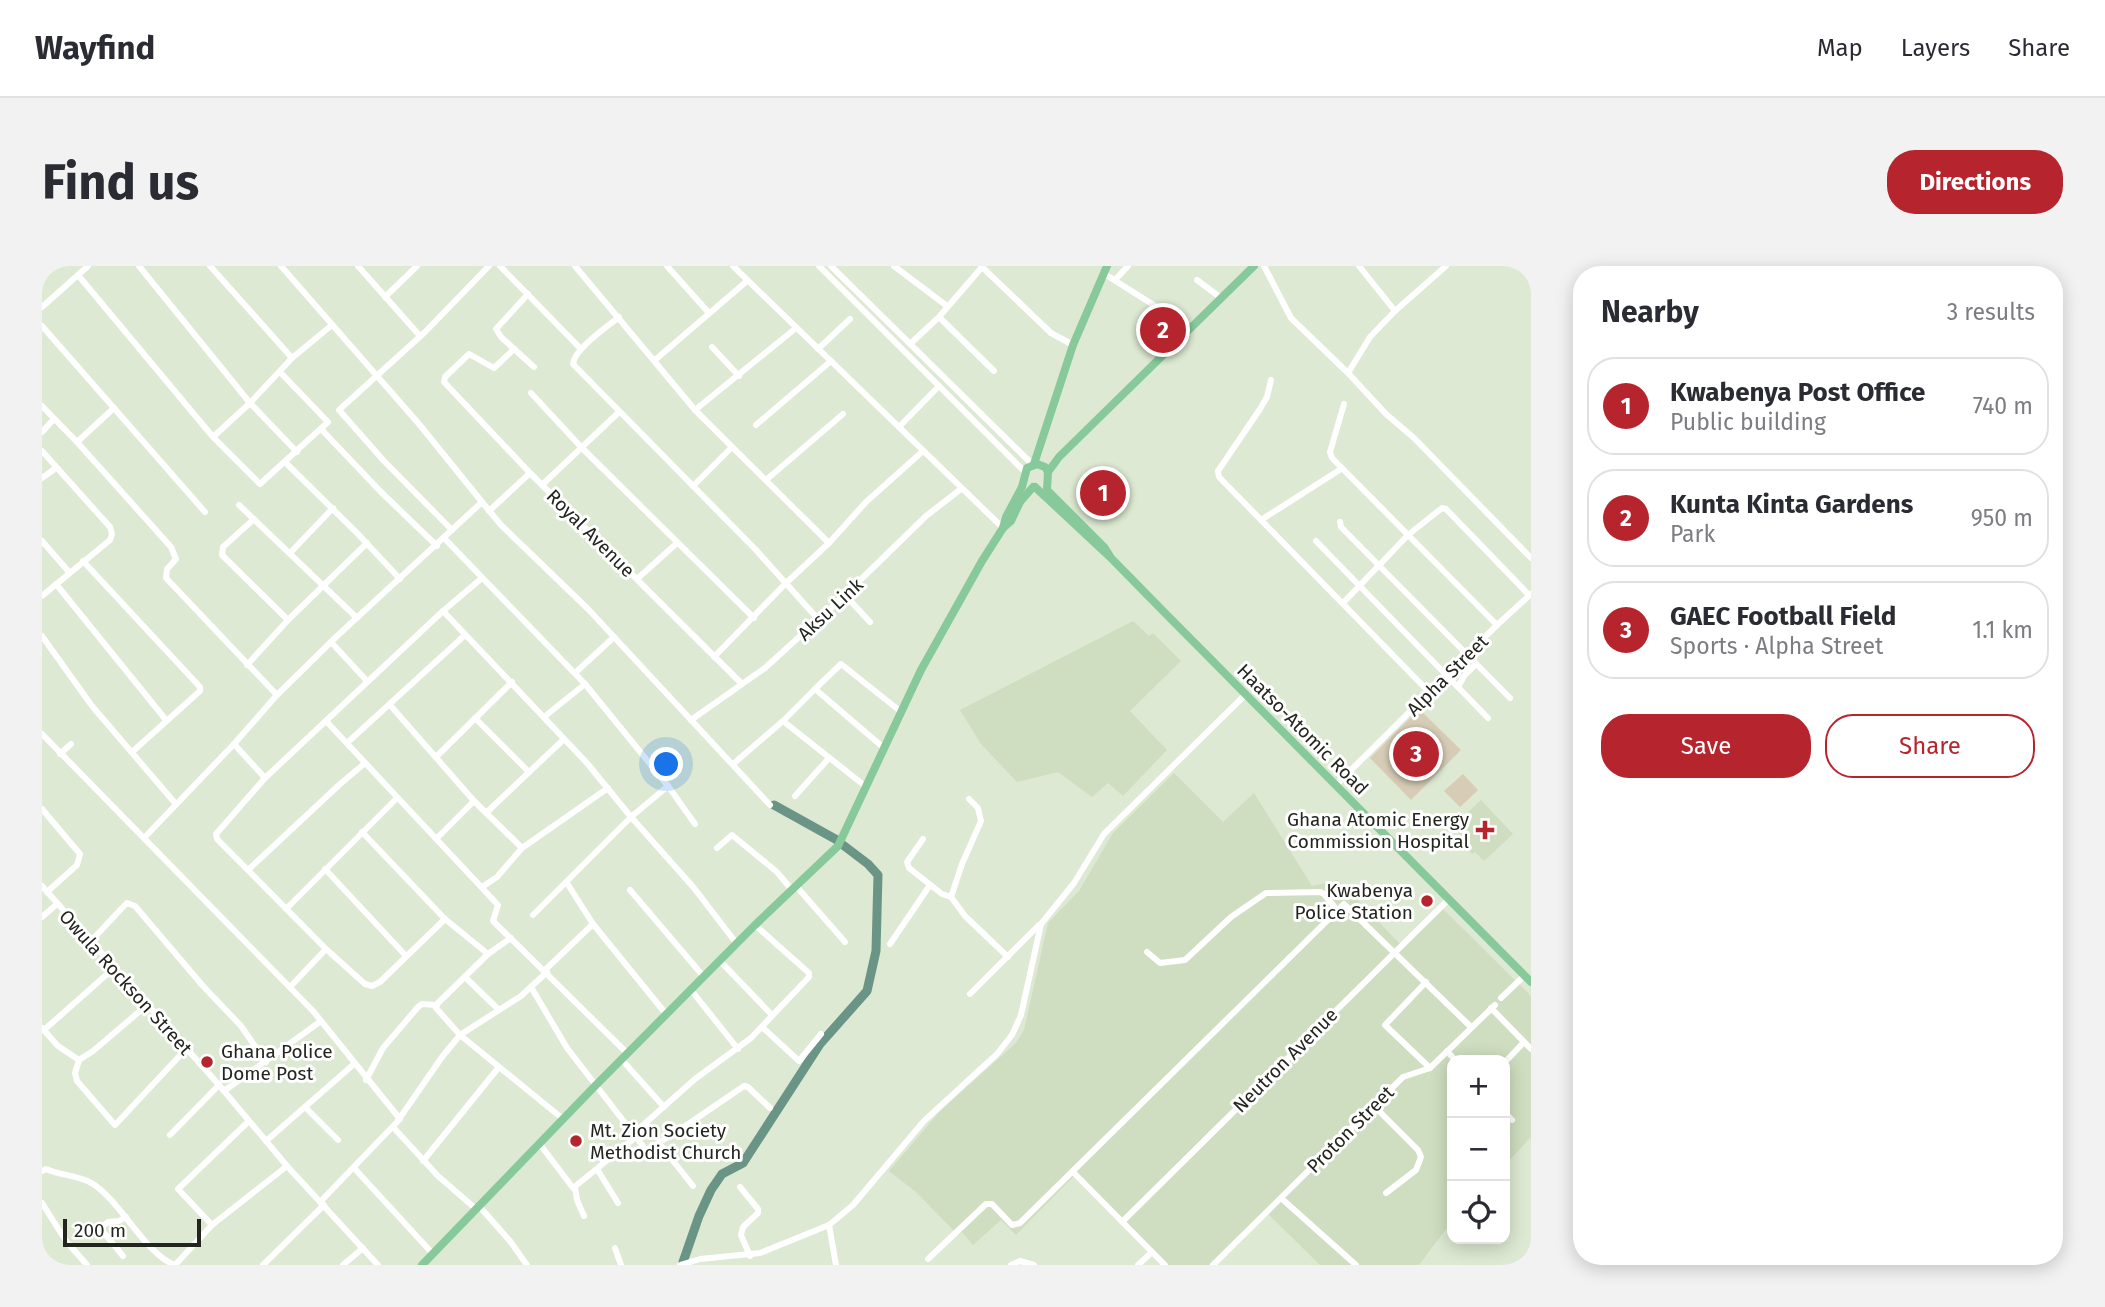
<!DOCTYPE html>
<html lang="en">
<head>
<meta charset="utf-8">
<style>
	body { margin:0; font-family:"Fira Sans",sans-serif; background:#f2f2f3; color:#2b2b33 }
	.controls { position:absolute; right:21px; bottom:21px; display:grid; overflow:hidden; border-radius:14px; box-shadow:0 4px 18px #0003 }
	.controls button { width:63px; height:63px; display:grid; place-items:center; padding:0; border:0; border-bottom:2px solid #e1e1e2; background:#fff; color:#2b2b33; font:35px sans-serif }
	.scale { position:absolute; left:21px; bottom:18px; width:138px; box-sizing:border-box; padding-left:7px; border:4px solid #22261e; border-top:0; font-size:19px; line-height:24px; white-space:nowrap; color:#22261e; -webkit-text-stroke:5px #fff; paint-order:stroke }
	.you { position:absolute; left:625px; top:499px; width:24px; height:24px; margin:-18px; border:5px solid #fff; border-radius:50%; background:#1a73e8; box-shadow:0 0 0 10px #1a73e833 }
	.badge { display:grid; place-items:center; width:46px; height:46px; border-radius:50%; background:#b6252e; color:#fff; font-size:23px; font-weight:700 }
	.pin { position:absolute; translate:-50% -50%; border:4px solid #fff; box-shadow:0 2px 7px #0006 }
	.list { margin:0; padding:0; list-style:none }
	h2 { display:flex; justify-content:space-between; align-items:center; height:91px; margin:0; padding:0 28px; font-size:30px }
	h2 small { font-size:23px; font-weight:400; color:#7c7c81 }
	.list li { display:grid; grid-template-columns:46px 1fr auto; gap:21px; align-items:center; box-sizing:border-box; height:98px; margin:0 14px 14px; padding:0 14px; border:2px solid #e1e1e2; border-radius:28px }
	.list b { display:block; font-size:26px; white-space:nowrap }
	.list p { margin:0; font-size:23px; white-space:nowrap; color:#7c7c81 }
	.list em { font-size:23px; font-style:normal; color:#7c7c81 }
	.actions { display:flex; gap:14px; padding:21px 28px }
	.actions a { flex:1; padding:16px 0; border:2px solid #b6252e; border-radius:28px; text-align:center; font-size:24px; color:#b6252e }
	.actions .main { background:#b6252e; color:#fff }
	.icon { flex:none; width:38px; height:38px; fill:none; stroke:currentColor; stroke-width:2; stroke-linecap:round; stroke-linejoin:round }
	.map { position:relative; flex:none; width:1489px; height:999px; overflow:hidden; border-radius:28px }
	header { display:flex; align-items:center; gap:42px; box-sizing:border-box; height:98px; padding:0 35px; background:#fff; border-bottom:2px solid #e1e1e2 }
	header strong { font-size:33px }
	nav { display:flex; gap:38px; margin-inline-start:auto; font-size:24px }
	.intro { display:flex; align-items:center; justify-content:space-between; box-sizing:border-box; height:168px; padding:0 42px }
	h1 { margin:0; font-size:49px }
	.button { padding:18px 32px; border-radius:28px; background:#b6252e; color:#fff; font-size:24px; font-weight:700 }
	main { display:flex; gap:42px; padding:0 42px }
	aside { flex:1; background:#fff; border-radius:28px; box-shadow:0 4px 18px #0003 }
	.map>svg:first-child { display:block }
	.built { fill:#cfddc0 }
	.green { fill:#d7cdb7 }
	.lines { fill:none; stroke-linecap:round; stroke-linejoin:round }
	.river { stroke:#6a9586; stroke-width:9 }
	.minor { stroke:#fff; stroke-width:6 }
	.major { stroke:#87c99b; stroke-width:8 }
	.poi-dot { fill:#b6252e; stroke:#fff; stroke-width:2.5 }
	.labels { text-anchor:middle; stroke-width:6; stroke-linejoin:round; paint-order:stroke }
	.street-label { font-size:19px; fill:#22261e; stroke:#fff }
	.poi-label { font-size:19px; fill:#22261e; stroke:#fff; text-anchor:end }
</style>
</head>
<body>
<header>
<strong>Wayfind</strong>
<nav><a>Map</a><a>Layers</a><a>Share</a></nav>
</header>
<div class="intro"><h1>Find us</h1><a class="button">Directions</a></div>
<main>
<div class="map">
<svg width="1489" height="999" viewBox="0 0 1489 999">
	<rect width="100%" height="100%" fill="#dde9d2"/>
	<g class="built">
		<polygon points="1091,355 1107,370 1111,367 1139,395 1088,445 1125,484 1081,530 1066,517 1050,531 1016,506 975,516 939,478 918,444"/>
		<polygon points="1132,507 1181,556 1212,527 1270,620 1296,614 1358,678 1397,639 1489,730 1489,871 1463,899 1463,794 1410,794 1410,955 1377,999 1278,999 1223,945 1168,999 1123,999 1032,910 974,969 959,954 931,979 920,966 916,969 874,926 847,905 899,844 974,777 982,764 1006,657 1037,625 1071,567"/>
		<polygon points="1439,534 1471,568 1442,595 1433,586 1430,588 1425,583 1429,579 1416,566 1420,563 1415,557"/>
	</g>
	<g class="green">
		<polygon points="1118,47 1140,62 1121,81 1102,66"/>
		<polygon points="1377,443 1419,484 1369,534 1328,492"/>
		<polygon points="1421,508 1436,524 1418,541 1402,525"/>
	</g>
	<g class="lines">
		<g class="river">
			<polyline points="732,539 795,574"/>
			<polyline points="641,996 657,950 669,924 680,908 701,897 778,778 825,725 834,685 836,609 826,598 801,579"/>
		</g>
		<g class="minor">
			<polyline points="97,0 208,137 255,186"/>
			<polyline points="168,0 250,92 208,137 171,171"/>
			<polyline points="316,0 378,70"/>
			<polyline points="458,0 539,83"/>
			<polyline points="533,0 653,144 787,277"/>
			<polyline points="625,0 667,47"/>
			<polyline points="691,0 961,262"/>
			<polyline points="777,0 983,206"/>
			<polyline points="789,0 990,198"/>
			<polyline points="852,0 905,40"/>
			<polyline points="939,0 1009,67 1031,79"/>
			<polyline points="1222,0 1249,52 1306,107 1344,148 1372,172 1489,292"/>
			<polyline points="1317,0 1353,45"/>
			<polyline points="1061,7 1148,62"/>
			<polyline points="36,9 46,0"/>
			<polyline points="1073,14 1086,0"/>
			<polyline points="1155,14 1179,32"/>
			<polyline points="486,28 454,63 459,71 492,101"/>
			<polyline points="343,31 375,0"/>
			<polyline points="0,41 36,9 171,171 218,218 286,156 238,106"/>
			<path d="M 577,51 C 565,61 532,83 531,98 L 714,284 L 776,353"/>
			<polyline points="897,51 952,105"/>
			<polyline points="0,60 163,246"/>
			<polyline points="868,78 897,51 940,1"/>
			<polyline points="670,81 697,110"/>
			<polyline points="472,83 452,102 427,88 403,111 402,116 488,207 700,418"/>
			<polyline points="776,83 808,53"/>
			<polyline points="250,92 290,59"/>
			<polyline points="613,94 705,15"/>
			<polyline points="1306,107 1328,71 1353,45 1404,0"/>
			<polyline points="1229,114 1225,131 1218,143 1176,205 1177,211 1387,426"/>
			<polyline points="489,127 540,182 712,352"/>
			<polyline points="1302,138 1288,186 1290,192 1455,359"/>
			<polyline points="0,140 35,176 129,281 134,293 125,303 124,312 235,429"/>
			<polyline points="653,144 754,62"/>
			<polyline points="714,159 789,95"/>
			<polyline points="857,161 897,120"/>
			<polyline points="279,163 339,226 395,280"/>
			<polyline points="0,166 12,153"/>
			<polyline points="35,176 72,142"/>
			<polyline points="0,185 68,261 70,268 68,274 0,330"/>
			<polyline points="244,197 315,267 358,313"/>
			<polyline points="0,212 14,202"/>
			<polyline points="724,214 801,148"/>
			<polyline points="500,219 577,146"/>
			<polyline points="651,220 689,182"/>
			<polyline points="440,236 459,259 546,343 728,539"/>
			<polyline points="197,239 315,352"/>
			<polyline points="447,245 488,207"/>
			<polyline points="212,253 181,281 180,289 246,354"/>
			<polyline points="1219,254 1299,203"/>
			<polyline points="1298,256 1299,261 1468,432"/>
			<polyline points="410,264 342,195 297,144 383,66 447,0"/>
			<polyline points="402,272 543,418 626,520 589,551 652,622 695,678"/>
			<polyline points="0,275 27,306"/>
			<polyline points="1274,275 1446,452"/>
			<polyline points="249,286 291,242"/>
			<polyline points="41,295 158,421 158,425 90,486"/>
			<polyline points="595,313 635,277"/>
			<polyline points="14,318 124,454"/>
			<polyline points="803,329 828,356"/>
			<polyline points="1301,337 1366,269 1400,242 1404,243 1487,329"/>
			<polyline points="401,345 545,497 589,551 491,649"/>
			<polyline points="0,370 50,440 133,537"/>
			<polyline points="289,376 325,415"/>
			<polyline points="672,391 743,318 787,277 824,236 881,185"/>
			<polyline points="205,399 246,354 325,277"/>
			<polyline points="533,407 572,371"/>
			<polyline points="1416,421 1422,410 1434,398"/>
			<polyline points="773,423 799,398 858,445"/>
			<polyline points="348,439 432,535 480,582"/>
			<polyline points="502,451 543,418"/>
			<polyline points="433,452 487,506"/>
			<polyline points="649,454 723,402 803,329 884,250 919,223"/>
			<polyline points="284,455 456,639 451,655 586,788"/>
			<polyline points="741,455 773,423 842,482"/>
			<polyline points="0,468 271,745 358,853"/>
			<polyline points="305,477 423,369"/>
			<polyline points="192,478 223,512"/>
			<polyline points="18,488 29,478"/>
			<polyline points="395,490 470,416"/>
			<polyline points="691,498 741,455 823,520"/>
			<polyline points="1294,519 1455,359 1489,328"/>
			<polyline points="626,520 653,558"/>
			<polyline points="753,530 787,492"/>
			<polyline points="927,533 936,542 939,555 920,598 909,631 923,650 966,691"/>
			<polyline points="0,543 38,588 35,599 5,626"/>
			<polyline points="444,547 522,473"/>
			<polyline points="320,566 403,653 446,688"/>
			<polyline points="102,572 192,478 235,429 294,371 440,236 377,158 239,0"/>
			<polyline points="395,572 432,535"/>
			<polyline points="881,573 865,596 867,602 900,628 909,631"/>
			<polyline points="675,582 690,569 735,606 750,624"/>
			<polyline points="283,603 364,690"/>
			<polyline points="206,604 297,519 323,497"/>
			<polyline points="525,617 551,658 624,748"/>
			<polyline points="0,620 177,819 245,900 336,999"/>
			<polyline points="754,620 803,676"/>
			<polyline points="440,621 455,611 480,582 566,522"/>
			<polyline points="588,624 662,711"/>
			<polyline points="244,643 355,532"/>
			<polyline points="0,651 15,638"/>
			<polyline points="403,653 338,716 330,720 323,718 284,683 175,573 174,568 223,512 401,345 440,312"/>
			<polyline points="469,672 446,688 396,737 394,742 418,769 521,853"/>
			<polyline points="49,675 80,642 85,637 93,640 161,720 199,760 224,796"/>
			<polyline points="848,678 888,619"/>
			<polyline points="1105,686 1118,697 1143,694 1189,651 1224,627 1278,626 1282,628 1295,644"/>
			<polyline points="678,695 730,749"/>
			<polyline points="503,704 551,658"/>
			<polyline points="423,711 456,743"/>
			<polyline points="1384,716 1343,759 1388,802"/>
			<polyline points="248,721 284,683"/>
			<polyline points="489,721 525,782 604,884 630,869 702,820 706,821 728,842"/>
			<polyline points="649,724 696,783"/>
			<polyline points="928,728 997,659"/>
			<polyline points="1459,732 1483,709"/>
			<polyline points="1449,742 1489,783"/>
			<polyline points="720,761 757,795 779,768"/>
			<polyline points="0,762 16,780 37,794 51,785 105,739"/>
			<polyline points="2,764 72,702"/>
			<polyline points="1405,785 1413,794"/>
			<polyline points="37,794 33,807 35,815 73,859 144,783"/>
			<polyline points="580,794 622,841"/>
			<polyline points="1465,794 1482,776"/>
			<polyline points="324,814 341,782 376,741 380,738 394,739"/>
			<polyline points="182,825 279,755"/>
			<polyline points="1332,840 1376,884 1379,891 1374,904 1344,927"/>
			<polyline points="263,841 296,874"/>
			<polyline points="1463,847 1470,854"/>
			<polyline points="351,861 396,910 434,943"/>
			<polyline points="591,868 653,813 709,772 767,711 767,707 713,659"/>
			<polyline points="128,869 177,819"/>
			<polyline points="224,875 312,798"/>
			<polyline points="497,877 531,922 594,871"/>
			<polyline points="617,877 651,920"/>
			<polyline points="381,895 457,801"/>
			<polyline points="312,902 391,988"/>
			<polyline points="555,903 576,937"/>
			<path d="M 0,905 L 4,903 C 19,910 38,909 51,918 C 79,936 105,990 133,999"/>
			<polyline points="1031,906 1123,999"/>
			<polyline points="698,921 716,943 716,947 701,961 699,969 708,990"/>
			<polyline points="533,922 535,934 542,950"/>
			<polyline points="1239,932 1314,999"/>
			<polyline points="279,935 355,856 400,791 418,769 479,730 505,706"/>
			<polyline points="0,937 24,975 45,999"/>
			<polyline points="437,940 468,975 485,999"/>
			<polyline points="1080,956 1407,633"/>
			<polyline points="170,959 136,923 207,855"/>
			<polyline points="787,959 794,999"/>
			<polyline points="58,962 81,990"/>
			<polyline points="51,968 66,956 77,955 84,951"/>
			<polyline points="573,982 579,999"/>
			<polyline points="0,989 6,999"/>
			<polyline points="886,993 944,938 950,938 970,959 978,957 1302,638 1429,761"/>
			<polyline points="133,999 170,959 245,900"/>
			<polyline points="221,999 282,939"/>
			<polyline points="301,999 321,982"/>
			<polyline points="638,999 658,993 718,987 787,959 811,939 882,855 955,788 970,769 979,749 999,658 1032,617 1062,568 1204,428"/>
			<polyline points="969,999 978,995 992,999"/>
			<polyline points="1096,999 1110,986"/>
			<polyline points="1171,999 1361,811 1388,802 1453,739"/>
		</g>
		<g class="major">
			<polyline points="1212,0 1017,191 1006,206 1005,224 1062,281 1069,292 1123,347 1489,716"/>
			<polyline points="992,198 1031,79 1065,0"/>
			<polyline points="993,221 1067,290"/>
			<polyline points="961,262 964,251 980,221 985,202 995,198 1003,201 1006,206"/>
			<polyline points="380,999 553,820 713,659 796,580 879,404 940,295 961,262 969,255 978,236 991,221"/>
		</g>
	</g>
	<g class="poi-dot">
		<path d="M1439.5 553.5h7v7h7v7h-7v7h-7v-7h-7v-7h7z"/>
		<circle cx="1385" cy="635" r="7"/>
		<circle cx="165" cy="796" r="7"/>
		<circle cx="534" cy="875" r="7"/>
	</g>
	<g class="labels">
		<g class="street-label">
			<text transform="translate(549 267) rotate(45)" y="7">Royal Avenue</text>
			<text transform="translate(788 343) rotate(-43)" y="7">Aksu Link</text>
			<text transform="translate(1405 409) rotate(-45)" y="7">Alpha Street</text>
			<text transform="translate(1261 463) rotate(45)" y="7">Haatso-Atomic Road</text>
			<text transform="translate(84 716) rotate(48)" y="7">Owula Rockson Street</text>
			<text transform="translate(1243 794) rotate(-45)" y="7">Neutron Avenue</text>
			<text transform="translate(1308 863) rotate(-45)" y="7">Proton Street</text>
		</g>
		<g class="poi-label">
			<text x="1427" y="560">Ghana Atomic Energy<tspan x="1427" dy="22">Commission Hospital</tspan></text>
			<text x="1371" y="631">Kwabenya<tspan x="1371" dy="22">Police Station</tspan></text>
			<text x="179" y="792" text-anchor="start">Ghana Police<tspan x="179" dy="22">Dome Post</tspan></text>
			<text x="548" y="871" text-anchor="start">Mt. Zion Society<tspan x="548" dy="22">Methodist Church</tspan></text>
		</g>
	</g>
</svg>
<div class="controls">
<button>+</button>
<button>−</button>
<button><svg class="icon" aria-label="locate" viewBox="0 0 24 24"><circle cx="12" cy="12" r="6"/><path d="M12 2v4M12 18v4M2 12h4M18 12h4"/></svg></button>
</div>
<div class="scale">200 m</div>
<div class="you"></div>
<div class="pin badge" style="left:1061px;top:227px">1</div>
<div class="pin badge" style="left:1121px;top:64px">2</div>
<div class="pin badge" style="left:1374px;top:488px">3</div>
</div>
<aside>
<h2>Nearby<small>3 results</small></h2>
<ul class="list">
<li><span class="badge">1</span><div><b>Kwabenya Post Office</b><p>Public building</p></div><em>740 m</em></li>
<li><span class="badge">2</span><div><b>Kunta Kinta Gardens</b><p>Park</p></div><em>950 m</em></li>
<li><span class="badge">3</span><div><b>GAEC Football Field</b><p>Sports · Alpha Street</p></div><em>1.1 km</em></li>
</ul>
<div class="actions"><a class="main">Save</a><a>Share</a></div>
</aside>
</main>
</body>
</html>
